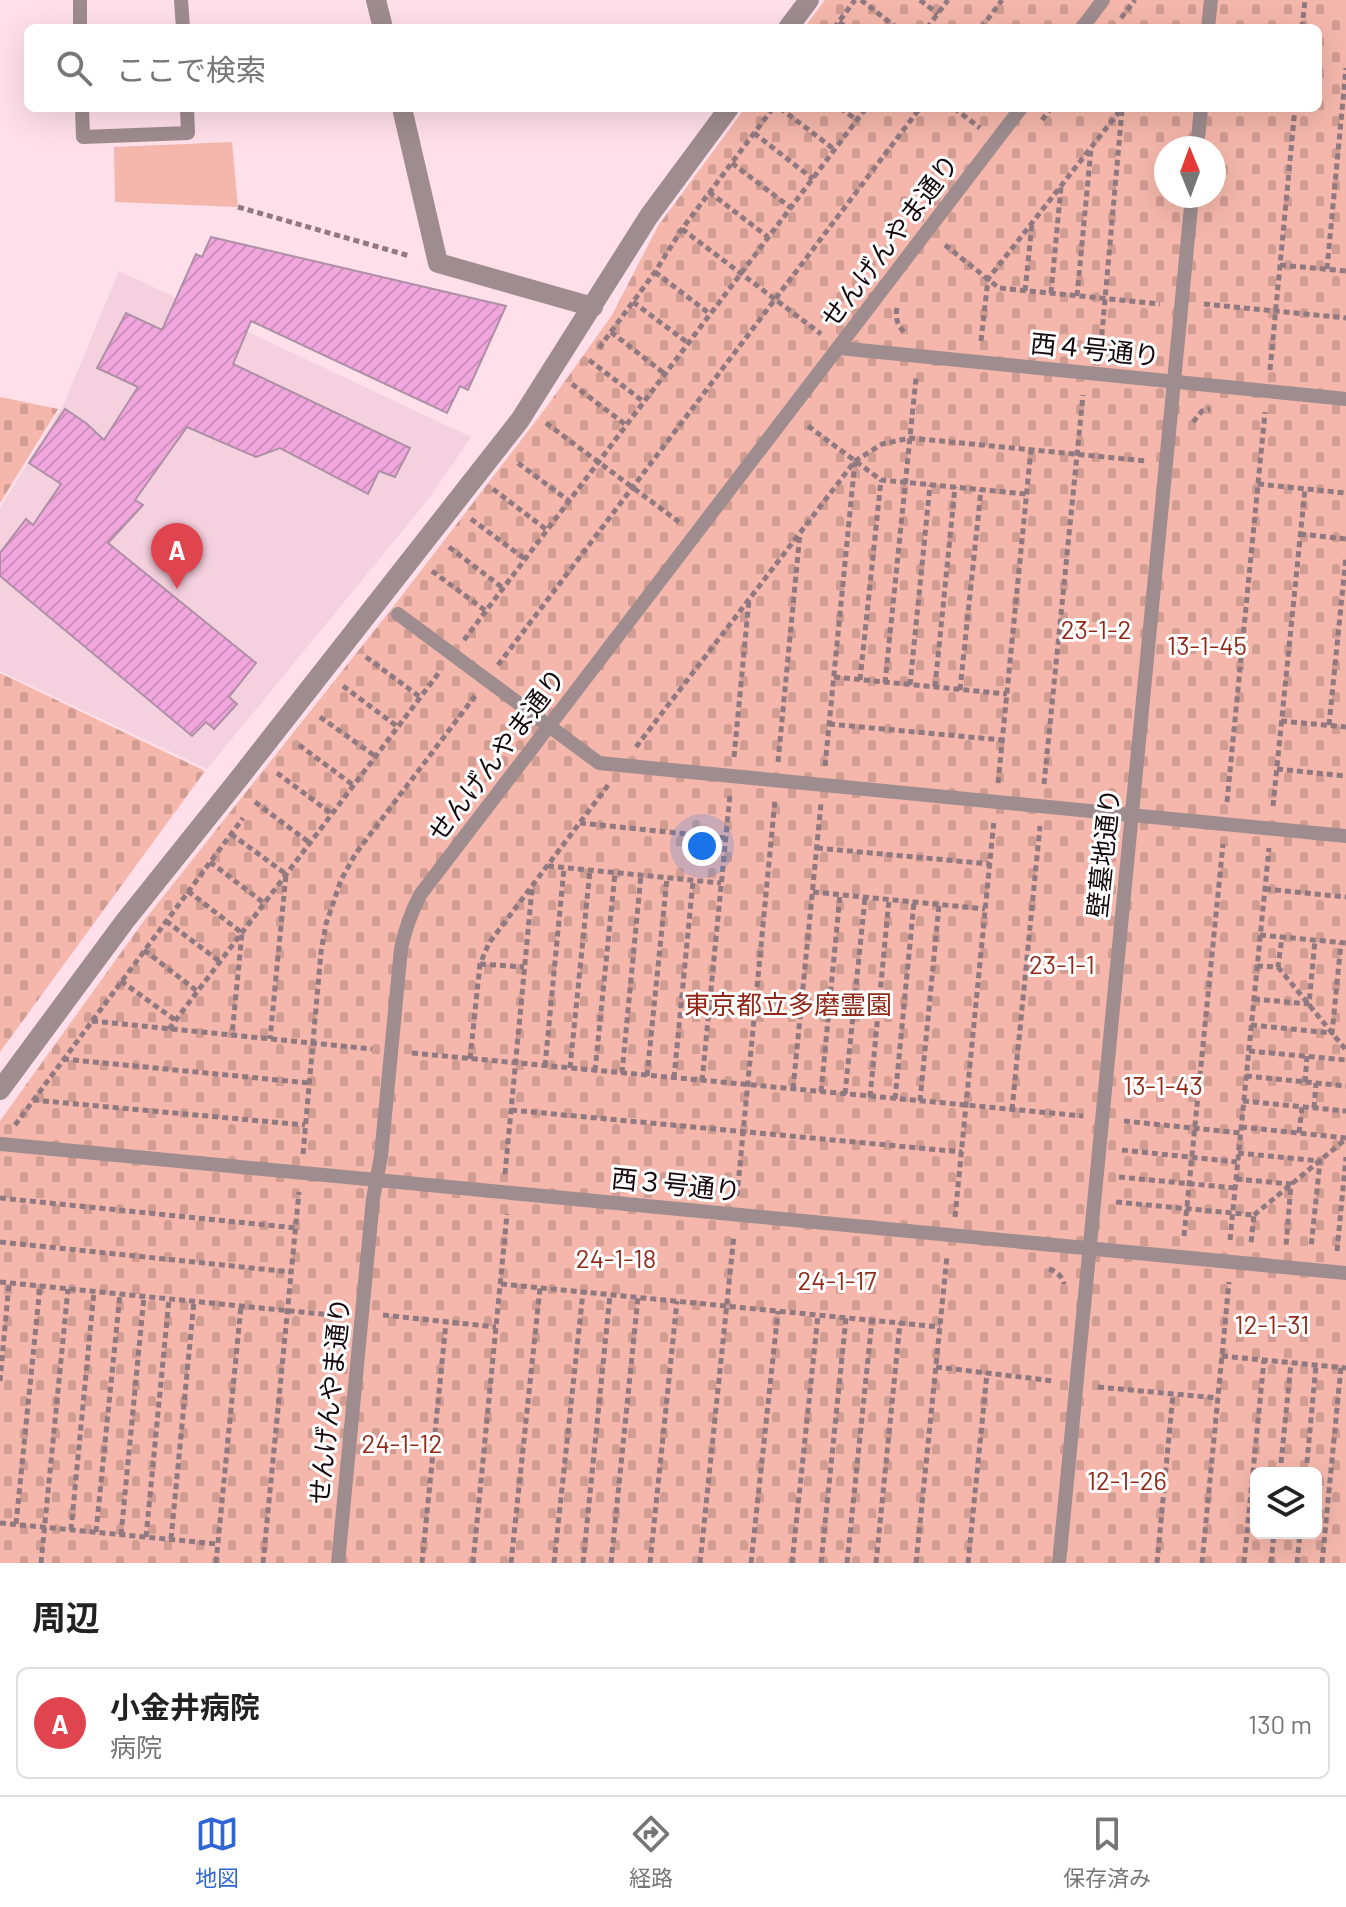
<!DOCTYPE html>
<html lang="ja">
<head>
<meta charset="utf-8">
<style>
	body { margin:0; font-family:Barlow,"Noto Sans JP",sans-serif; background:#f2f2f2; color:#222 }
	.controls { position:absolute; right:24px; bottom:24px; display:grid; overflow:hidden; border-radius:12px; box-shadow:0 8px 32px #0002 }
	.controls button { width:72px; height:72px; display:grid; place-items:center; padding:0; border:0; border-bottom:2px solid #e0e0e0; background:#fff; color:#222; font:40px sans-serif }
	.compass { position:absolute; left:1154px; top:136px; width:72px; height:72px; border-radius:50%; background:#fff; box-shadow:0 8px 32px #0002; rotate:359deg }
	.you { position:absolute; left:702px; top:846px; width:28px; height:28px; margin:-20px; border:6px solid #fff; border-radius:50%; background:#1a73e8; box-shadow:0 0 0 12px #1a73e833 }
	.badge { display:grid; place-items:center; width:52px; height:52px; border-radius:50%; background:#3066d4; color:#fff; font-size:26px; font-weight:700 }
	.pin { position:absolute; translate:-50% -66px; filter:drop-shadow(0 2px 4px #0008) }
	.pin::after { content:''; position:absolute; top:42px; width:28px; height:24px; background:inherit; clip-path:polygon(0 0,100% 0,50% 100%) }
	.list { margin:0; padding:0; list-style:none }
	h2 { display:flex; justify-content:space-between; align-items:center; height:104px; margin:0; padding:0 32px; font-size:34px }
	h2 small { font-size:26px; font-weight:400; color:#767676 }
	.list li { display:grid; grid-template-columns:52px 1fr auto; gap:24px; align-items:center; box-sizing:border-box; height:112px; margin:0 16px 16px; padding:0 16px; border:2px solid #e0e0e0; border-radius:12px }
	.list b { display:block; font-size:30px; white-space:nowrap }
	.list p { margin:0; font-size:26px; white-space:nowrap; color:#767676 }
	.list em { font-size:26px; font-style:normal; color:#767676 }
	.icon { flex:none; width:44px; height:44px; fill:none; stroke:currentColor; stroke-width:2; stroke-linecap:round; stroke-linejoin:round }
	.map { position:relative; flex:none; width:1346px; height:1563px; overflow:hidden }
	.search { position:absolute; background:#fff; box-shadow:0 8px 32px #0002; left:24px; right:24px; top:24px; height:88px; display:flex; align-items:center; gap:20px; box-sizing:border-box; padding:0 28px; border-radius:12px; color:#767676; font-size:30px }
	.sheet { height:232px; background:#fff }
	nav { display:flex; justify-content:space-around; align-items:center; box-sizing:border-box; height:112px; border-top:2px solid #e0e0e0; background:#fff; font-size:22px; color:#767676 }
	nav a { display:grid; justify-items:center; gap:4px }
	nav .on { color:#3066d4 }
	.map>svg:first-child { display:block }
	.built { fill:#f5d0de }
	.cemetery { fill:url(#cemetery-stones); fill-rule:evenodd }
	.park { fill:#f5b7ab }
	.building { fill:url(#building-hatch); stroke:#ae90a6; stroke-width:2 }
	.lines { fill:none; stroke-linecap:round; stroke-linejoin:round }
	.path { stroke:#907981; stroke-width:5; stroke-dasharray:6 4; stroke-linecap:butt }
	.service { stroke:#9e8c8e; stroke-width:14 }
	.minor { stroke:#9e8c8e; stroke-width:20 }
	.labels { text-anchor:middle; stroke-width:6; stroke-linejoin:round; paint-order:stroke }
	.street-label { font-size:26px; fill:#16090e; stroke:#fff }
	.park-label { font-size:26px; fill:#912919; stroke:#fff }
</style>
</head>
<body>
<div class="map">
<svg width="1346" height="1563" viewBox="0 0 1346 1563">
	<defs>
		<pattern id="cemetery-stones" width="16" height="16" patternUnits="userSpaceOnUse" patternTransform="scale(2)"><rect width="16" height="16" fill="#f5b7ab"/><path d="M2 7V4a2 2 0 0 1 4 0v3zM10 15v-3a2 2 0 0 1 4 0v3z" fill="#d19c92"/></pattern>
		<pattern id="building-hatch" width="6" height="6" patternUnits="userSpaceOnUse" patternTransform="scale(2)"><rect width="6" height="6" fill="#f1a7de"/><path d="M-1 1l2-2M0 6l6-6M5 7l2-2" fill="none" stroke="#ce8ebd"/></pattern>
	</defs>
	<rect width="100%" height="100%" fill="#ffdfea"/>
	<polygon class="built" points="119,271 471,437 427,501 207,769 0,671 0,508 63,406"/>
	<g class="cemetery">
		<path d="M 825,0 L 1346,0 L 1346,1563 L 0,1563 L 0,1121 L 143,922 L 393,607 L 545,409 L 612,315 L 658,226 L 745,108 L 1318,108 L 1318,28 L 804,28 ZM 1166,148 L 1214,148 L 1214,196 L 1166,196 ZM 1256,1473 L 1316,1473 L 1316,1533 L 1256,1533 Z"/>
		<polygon points="0,397 58,409 0,503"/>
		<polygon points="0,673 205,771 0,1052"/>
	</g>
	<polygon class="park" points="232,142 238,207 115,202 114,147"/>
	<polygon class="building" points="211,237 506,306 468,390 460,386 447,413 251,321 233,364 410,448 395,477 379,471 368,494 280,448 256,457 187,427 135,500 143,505 108,543 256,663 229,697 237,704 214,729 206,722 192,736 0,576 0,553 26,519 33,525 61,484 29,463 65,409 86,423 104,440 138,387 97,368 126,313 162,330 196,254 202,257"/>
	<g class="lines">
		<g class="path">
			<polyline points="861,0 897,28"/>
			<polyline points="920,0 938,14"/>
			<polyline points="1121,18 1135,0"/>
			<polyline points="839,22 847,28"/>
			<polyline points="834,28 855,0"/>
			<polyline points="927,28 948,0"/>
			<polyline points="981,28 1002,0"/>
			<polyline points="1302,28 1305,0"/>
			<polyline points="780,108 835,150"/>
			<polyline points="840,108 857,120"/>
			<polyline points="954,108 980,128"/>
			<polyline points="1042,120 1051,108"/>
			<polyline points="754,133 813,179"/>
			<polyline points="732,163 791,208"/>
			<polyline points="709,192 768,237"/>
			<polyline points="238,207 410,256"/>
			<polyline points="682,229 821,334"/>
			<polyline points="945,245 999,288 1160,304"/>
			<polyline points="1280,265 1346,271"/>
			<polyline points="1327,269 1346,68"/>
			<polyline points="655,272 710,314"/>
			<polyline points="1025,291 1032,224"/>
			<polyline points="1051,293 1061,187"/>
			<polyline points="1077,296 1091,149"/>
			<polyline points="633,302 688,343"/>
			<polyline points="1204,304 1346,318"/>
			<path d="M 897,308 C 895,318 897,324 904,332"/>
			<polyline points="611,332 665,374"/>
			<polyline points="981,341 988,279 1122,108"/>
			<polyline points="599,348 655,272 682,229 773,108"/>
			<polyline points="1100,355 1122,110"/>
			<polyline points="589,360 644,402"/>
			<polyline points="1270,370 1295,108"/>
			<polyline points="572,384 626,425"/>
			<polyline points="1193,422 1202,411 1210,409"/>
			<polyline points="546,423 679,522"/>
			<polyline points="808,426 881,480 1026,494"/>
			<polyline points="518,463 569,501"/>
			<polyline points="1258,484 1346,493"/>
			<polyline points="493,489 547,530"/>
			<polyline points="471,519 525,559"/>
			<polyline points="1300,534 1346,539"/>
			<polyline points="449,547 503,588"/>
			<polyline points="432,571 486,611"/>
			<polyline points="464,640 866,108"/>
			<polyline points="366,657 420,697"/>
			<polyline points="498,665 920,108"/>
			<polyline points="834,677 1007,694"/>
			<polyline points="860,680 881,480"/>
			<polyline points="885,683 916,378"/>
			<polyline points="910,685 930,485"/>
			<polyline points="343,686 398,727"/>
			<polyline points="935,687 955,487"/>
			<polyline points="960,690 981,490"/>
			<polyline points="320,717 375,756"/>
			<polyline points="1281,721 1346,727"/>
			<polyline points="829,724 1002,740"/>
			<polyline points="1329,725 1346,556"/>
			<polyline points="299,745 353,785"/>
			<polyline points="636,747 855,461 882,444 910,438 1146,461"/>
			<polyline points="734,757 749,600"/>
			<polyline points="778,762 800,533"/>
			<polyline points="825,766 855,461"/>
			<polyline points="1277,769 1346,776"/>
			<polyline points="277,773 332,814"/>
			<polyline points="998,783 1031,449"/>
			<polyline points="1044,784 1083,395"/>
			<polyline points="255,802 310,843"/>
			<polyline points="1227,802 1265,412"/>
			<polyline points="1273,806 1305,489"/>
			<polyline points="580,823 726,838"/>
			<polyline points="231,834 286,874 270,1039"/>
			<polyline points="817,848 990,864"/>
			<polyline points="210,862 264,903"/>
			<polyline points="548,866 721,883"/>
			<polyline points="1265,889 1346,897"/>
			<polyline points="188,891 242,933 232,1035"/>
			<polyline points="813,892 985,909"/>
			<polyline points="166,921 219,961"/>
			<polyline points="1260,935 1346,943"/>
			<polyline points="144,950 197,991"/>
			<polyline points="480,964 524,967"/>
			<polyline points="1257,966 1278,967 1282,937"/>
			<polyline points="1278,967 1346,1050"/>
			<polyline points="121,981 175,1020"/>
			<polyline points="1254,999 1309,1004 1315,940"/>
			<polyline points="92,1021 372,1049"/>
			<polyline points="1251,1025 1332,1033 1341,943"/>
			<polyline points="169,1029 441,670"/>
			<polyline points="1249,1051 1346,1060"/>
			<polyline points="412,1053 1083,1116"/>
			<polyline points="63,1059 309,1083"/>
			<polyline points="470,1059 480,964 489,943 609,784"/>
			<polyline points="545,1066 564,868"/>
			<polyline points="570,1068 590,870"/>
			<polyline points="595,1071 615,873"/>
			<polyline points="622,1073 641,875"/>
			<polyline points="647,1076 667,878"/>
			<polyline points="1246,1076 1346,1086"/>
			<polyline points="674,1078 693,881"/>
			<polyline points="702,1081 730,795"/>
			<polyline points="1305,1082 1307,1056"/>
			<polyline points="793,1089 821,804"/>
			<polyline points="821,1092 840,895"/>
			<polyline points="845,1094 865,898"/>
			<polyline points="870,1097 889,900"/>
			<polyline points="895,1099 914,902"/>
			<polyline points="33,1100 305,1125"/>
			<polyline points="920,1101 939,905"/>
			<polyline points="1243,1101 1346,1111"/>
			<polyline points="1314,1108 1316,1083"/>
			<polyline points="511,1110 962,1152"/>
			<polyline points="1012,1110 1040,826"/>
			<polyline points="1124,1121 1241,1133"/>
			<polyline points="15,1125 243,818"/>
			<polyline points="1241,1127 1346,1138"/>
			<polyline points="1299,1133 1302,1107"/>
			<polyline points="1122,1150 1237,1162"/>
			<polyline points="1238,1153 1320,1161 1311,1248"/>
			<polyline points="303,1154 321,952 326,924 341,880 356,853 475,696"/>
			<polyline points="505,1174 532,889"/>
			<polyline points="1119,1177 1235,1188"/>
			<polyline points="1236,1179 1291,1184 1286,1246"/>
			<polyline points="737,1196 775,800"/>
			<polyline points="0,1198 296,1228"/>
			<polyline points="1116,1202 1254,1215 1251,1243"/>
			<polyline points="1254,1215 1346,1139"/>
			<polyline points="955,1217 994,820"/>
			<polyline points="1184,1236 1223,844"/>
			<polyline points="1230,1240 1269,848"/>
			<polyline points="0,1242 291,1272"/>
			<polyline points="1337,1251 1346,1157"/>
			<path d="M 1049,1269 C 1056,1271 1063,1277 1064,1284"/>
			<polyline points="0,1282 341,1316"/>
			<polyline points="501,1284 940,1327"/>
			<polyline points="383,1315 496,1327"/>
			<polyline points="1222,1356 1346,1368"/>
			<polyline points="936,1367 1054,1381"/>
			<polyline points="0,1381 9,1283"/>
			<polyline points="1098,1387 1218,1398"/>
			<polyline points="1280,1473 1291,1363"/>
			<polyline points="1306,1473 1316,1365"/>
			<polyline points="0,1523 218,1544"/>
			<polyline points="16,1524 40,1286"/>
			<polyline points="71,1530 94,1291"/>
			<polyline points="96,1532 120,1294"/>
			<polyline points="121,1535 144,1296"/>
			<polyline points="146,1537 169,1299"/>
			<polyline points="171,1539 194,1301"/>
			<polyline points="41,1563 68,1289"/>
			<polyline points="216,1563 241,1306"/>
			<polyline points="263,1563 299,1192"/>
			<polyline points="422,1563 446,1322"/>
			<polyline points="473,1563 507,1214"/>
			<polyline points="511,1563 540,1288"/>
			<polyline points="554,1563 583,1292"/>
			<polyline points="583,1563 610,1295"/>
			<polyline points="611,1563 638,1297"/>
			<polyline points="650,1563 677,1301"/>
			<polyline points="700,1563 734,1235"/>
			<polyline points="751,1563 778,1311"/>
			<polyline points="792,1563 818,1315"/>
			<polyline points="821,1563 846,1318"/>
			<polyline points="847,1563 872,1320"/>
			<polyline points="876,1563 900,1323"/>
			<polyline points="916,1563 947,1256"/>
			<polyline points="968,1563 987,1373"/>
			<polyline points="1157,1563 1173,1394"/>
			<polyline points="1202,1563 1229,1282"/>
			<polyline points="1244,1563 1264,1360"/>
			<polyline points="1271,1563 1274,1533"/>
			<polyline points="1297,1563 1300,1533"/>
			<polyline points="1322,1563 1341,1367"/>
		</g>
		<g class="service">
			<polyline points="80,0 80,28"/>
			<polyline points="181,0 183,28"/>
			<polyline points="1082,28 1103,0"/>
			<polyline points="1208,28 1211,0"/>
			<polyline points="82,108 83,137 188,133 187,108"/>
			<polyline points="1197,148 1201,108"/>
			<polyline points="839,348 1346,399"/>
			<polyline points="398,614 599,763 1346,836"/>
			<polyline points="1,1144 1346,1273"/>
			<path d="M 338,1563 L 373,1199 L 381,1156 L 401,949 C 405,929 411,913 420,895 L 1021,108"/>
			<polyline points="1059,1563 1192,196"/>
		</g>
		<g class="minor">
			<polyline points="376,0 383,28"/>
			<polyline points="788,28 809,0"/>
			<polyline points="402,108 438,263 593,307"/>
			<polyline points="0,1090 125,921 237,781 520,420 649,216 729,108"/>
		</g>
	</g>
	<g class="labels">
		<g class="street-label">
			<text transform="translate(890 241) rotate(-53)" y="9">せんげんやま通り</text>
			<text transform="translate(1095 350) rotate(6)" y="9">西４号通り</text>
			<text transform="translate(497 755) rotate(-53)" y="9">せんげんやま通り</text>
			<text transform="translate(1104 853) rotate(-84)" y="9">壁墓地通り</text>
			<text transform="translate(676 1185) rotate(6)" y="9">西３号通り</text>
			<text transform="translate(330 1401) rotate(-84)" y="9">せんげんやま通り</text>
		</g>
		<g class="park-label">
			<text x="1096" y="639">23-1-2</text>
			<text x="1207" y="655">13-1-45</text>
			<text x="1062" y="974">23-1-1</text>
			<text x="788" y="1014">東京都立多磨霊園</text>
			<text x="1163" y="1095">13-1-43</text>
			<text x="616" y="1268">24-1-18</text>
			<text x="837" y="1290">24-1-17</text>
			<text x="1272" y="1334">12-1-31</text>
			<text x="402" y="1453">24-1-12</text>
			<text x="1127" y="1490">12-1-26</text>
		</g>
	</g>
</svg>
<div class="controls">
<button><svg class="icon" aria-label="layers" viewBox="0 0 24 24"><path d="M12 4l9 5-9 5-9-5zM3 14l9 5 9-5"/></svg></button>
</div>
<svg class="compass" viewBox="-18 -18 36 36"><path d="M0-13l5 13h-10z" fill="#e53935"/><path d="M0 13l5-13h-10z" fill="#767676"/></svg>
<div class="you"></div>
<div class="pin badge" style="left:177px;top:589px;background:#e0444e">A</div>
<div class="search"><svg class="icon" aria-label="search" viewBox="0 0 24 24"><circle cx="10" cy="10" r="6"/><path d="M15 15l6 6"/></svg>ここで検索</div>
</div>
<section class="sheet">
<h2>周辺<small></small></h2>
<ul class="list">
<li><span class="badge" style="background:#e0444e">A</span><div><b>小金井病院</b><p>病院</p></div><em>130 m</em></li>
</ul>
</section>
<nav>
<a class="on"><svg class="icon" aria-label="map" viewBox="0 0 24 24"><path d="M3 6l6-2 6 2 6-2v14l-6 2-6-2-6 2zM9 4v14M15 6v14"/></svg>地図</a>
<a><svg class="icon" aria-label="directions" viewBox="0 0 24 24"><path d="M12 3l9 9-9 9-9-9zM9 14v-3h6M13 9l2 2-2 2"/></svg>経路</a>
<a><svg class="icon" aria-label="saved" viewBox="0 0 24 24"><path d="M7 4h10v16l-5-4-5 4z"/></svg>保存済み</a>
</nav>
</body>
</html>
